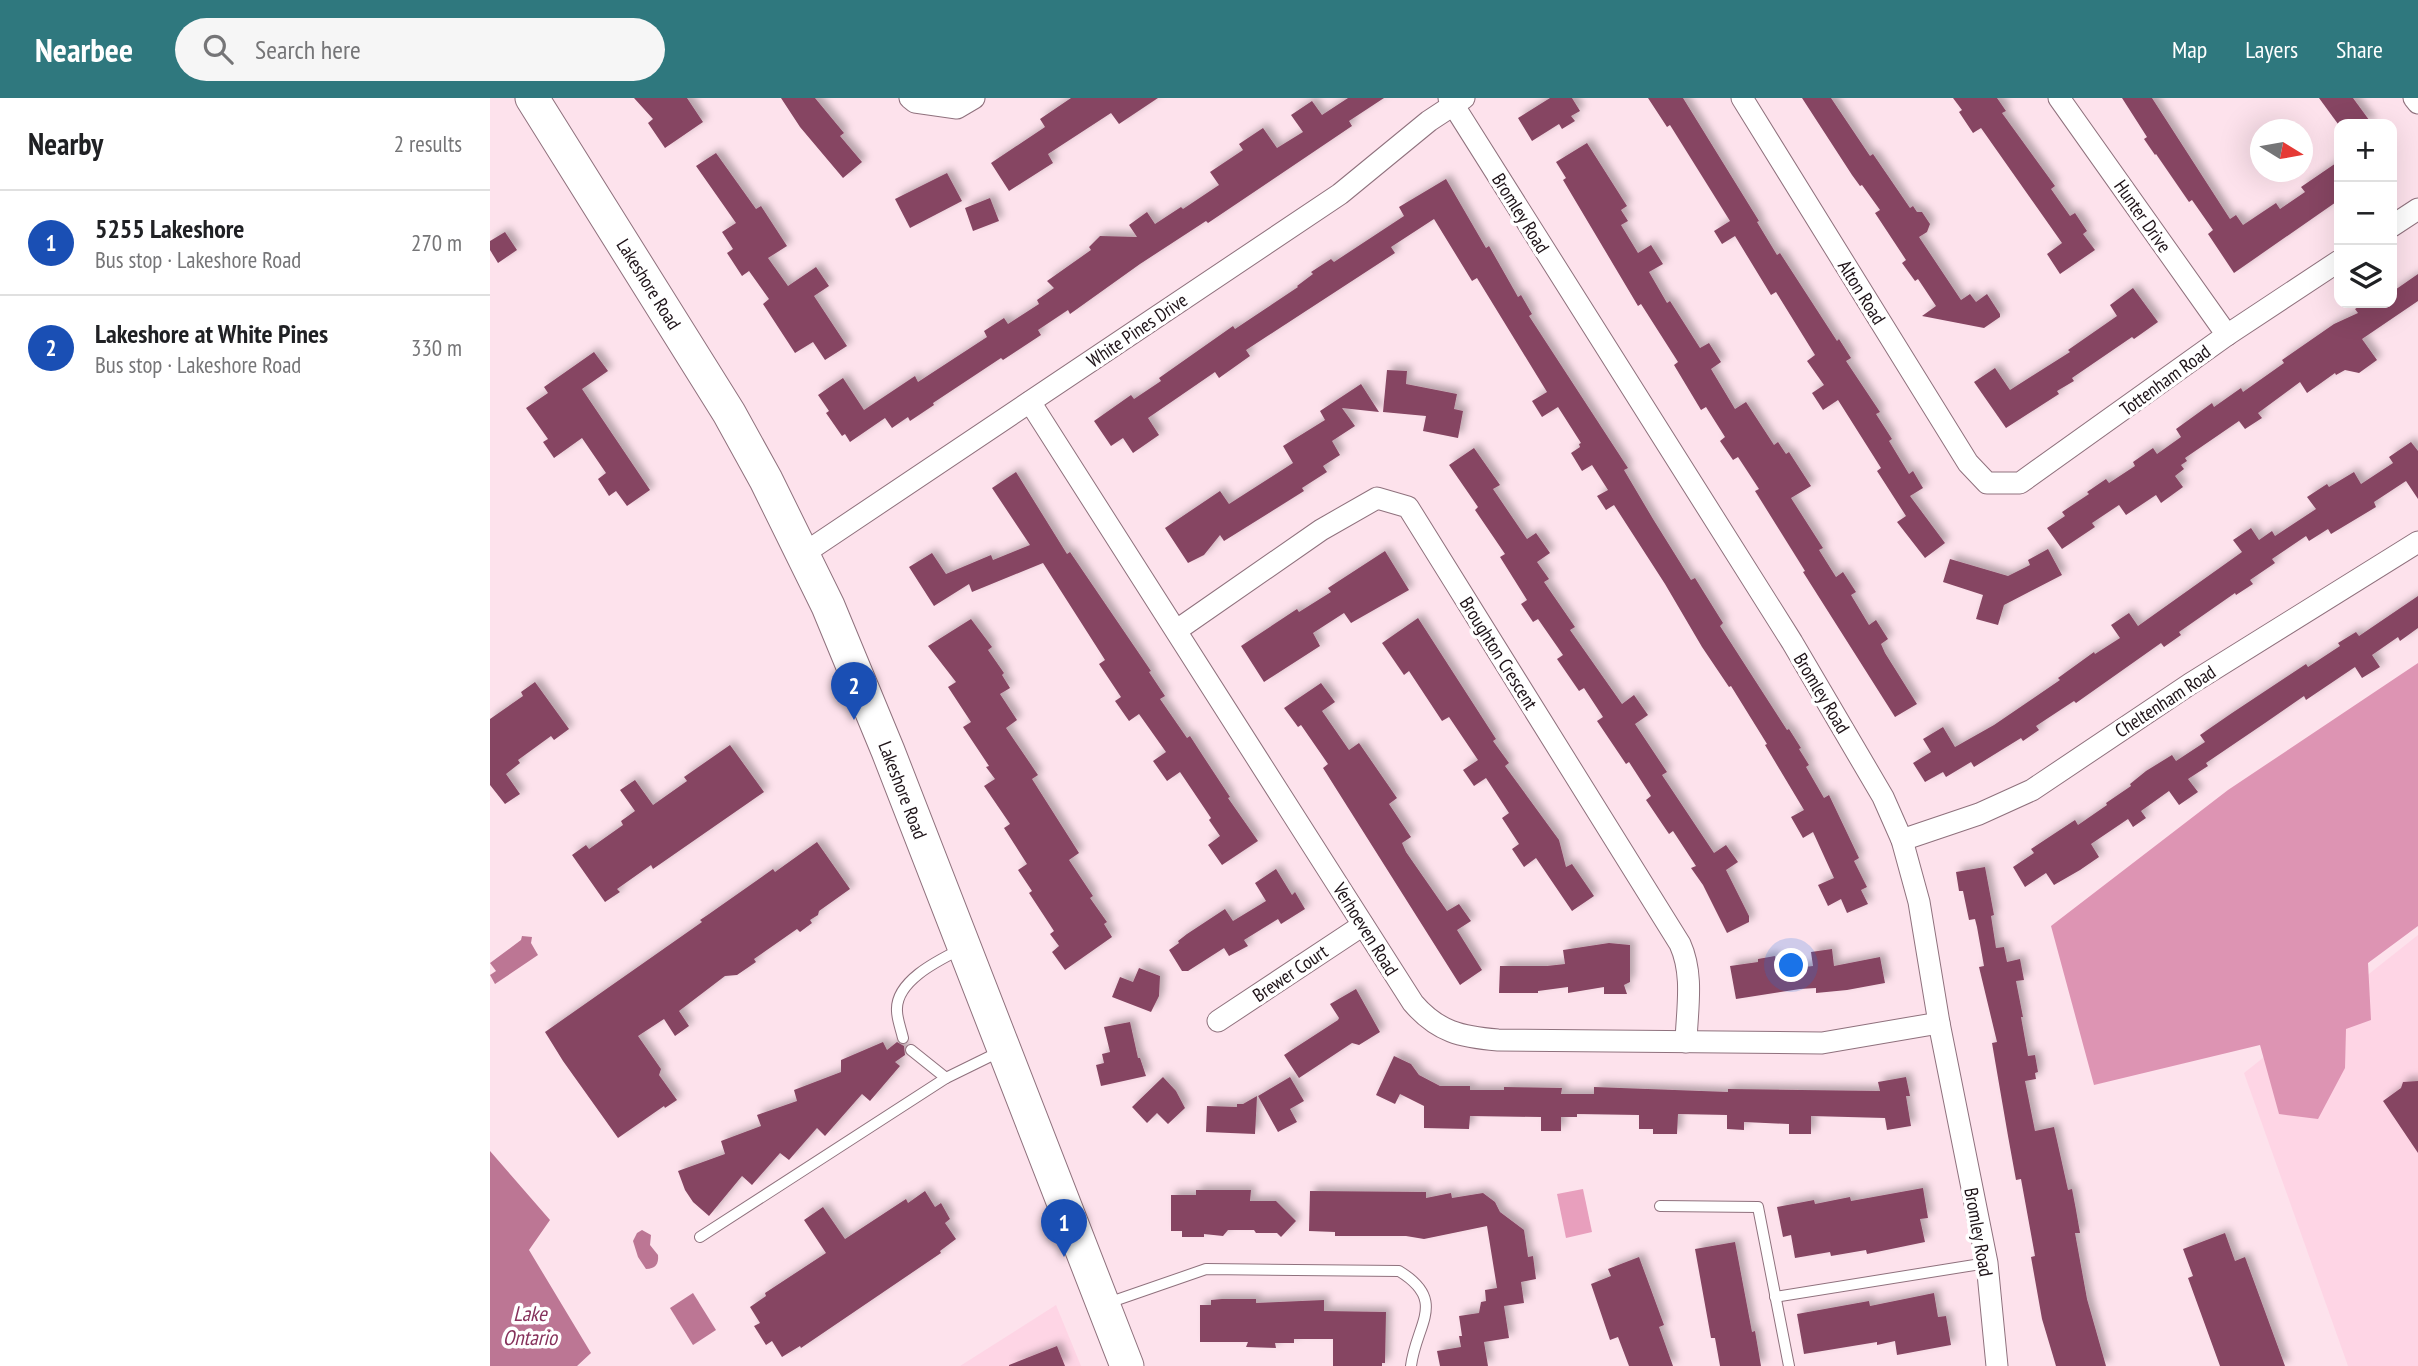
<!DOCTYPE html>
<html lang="en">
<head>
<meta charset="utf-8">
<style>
	body { margin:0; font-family:"PT Sans Narrow",sans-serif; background:#f6f6f6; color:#202124 }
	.controls { position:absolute; right:21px; top:21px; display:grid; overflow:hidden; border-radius:14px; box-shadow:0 7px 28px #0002 }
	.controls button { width:63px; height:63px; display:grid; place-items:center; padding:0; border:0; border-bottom:2px solid #e0e0e0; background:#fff; color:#202124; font:35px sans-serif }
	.compass { position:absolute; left:1760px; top:21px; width:63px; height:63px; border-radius:50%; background:#fff; box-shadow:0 7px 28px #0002; rotate:101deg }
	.you { position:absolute; left:1302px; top:868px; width:24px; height:24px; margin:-18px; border:5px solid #fff; border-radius:50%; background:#1a73e8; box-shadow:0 0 0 10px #1a73e833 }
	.badge { display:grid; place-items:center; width:46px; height:46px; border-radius:50%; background:#2f787e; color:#fff; font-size:23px; font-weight:700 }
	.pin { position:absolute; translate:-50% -58px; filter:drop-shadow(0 2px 4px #0008) }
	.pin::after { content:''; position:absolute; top:37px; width:24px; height:21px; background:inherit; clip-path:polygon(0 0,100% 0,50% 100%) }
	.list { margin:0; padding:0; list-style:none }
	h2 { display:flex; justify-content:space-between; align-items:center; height:91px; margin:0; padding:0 28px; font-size:30px }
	h2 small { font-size:23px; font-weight:400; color:#757577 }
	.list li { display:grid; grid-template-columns:46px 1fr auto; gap:21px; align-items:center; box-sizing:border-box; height:105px; padding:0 28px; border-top:2px solid #e0e0e0 }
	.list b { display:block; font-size:26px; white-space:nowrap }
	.list p { margin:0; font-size:23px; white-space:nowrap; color:#757577 }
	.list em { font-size:23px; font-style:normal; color:#757577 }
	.icon { flex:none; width:38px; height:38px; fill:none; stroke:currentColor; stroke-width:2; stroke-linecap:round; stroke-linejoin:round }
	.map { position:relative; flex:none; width:1928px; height:1268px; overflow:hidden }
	header { display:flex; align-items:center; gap:42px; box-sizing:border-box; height:98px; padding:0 35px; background:#2f787e; color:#fff }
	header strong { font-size:33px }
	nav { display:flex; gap:38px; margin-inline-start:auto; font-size:24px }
	.search { width:490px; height:63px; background:#f6f6f6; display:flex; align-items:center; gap:18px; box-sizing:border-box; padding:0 24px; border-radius:38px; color:#757577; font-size:26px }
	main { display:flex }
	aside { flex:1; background:#fff }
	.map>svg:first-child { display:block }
	.built { fill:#fed5e5 }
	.green { fill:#e89fbd }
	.forest { fill:#dd94b3 }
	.water { fill:#bc7694 }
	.building { fill:#864562; filter:url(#shadow) }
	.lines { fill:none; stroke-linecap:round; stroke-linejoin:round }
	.lane-casing { stroke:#8f717d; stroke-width:12 }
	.street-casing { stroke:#8f717d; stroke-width:23 }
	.primary-casing { stroke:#8f717d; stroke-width:35 }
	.lane { stroke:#fff; stroke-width:10 }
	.street { stroke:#fff; stroke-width:21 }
	.primary { stroke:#fff; stroke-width:33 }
	.labels { text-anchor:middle; stroke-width:7; stroke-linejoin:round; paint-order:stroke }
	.street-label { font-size:19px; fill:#1e1318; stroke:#fff }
	.water-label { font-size:21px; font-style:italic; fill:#86315b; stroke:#fff }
</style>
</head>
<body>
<header>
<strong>Nearbee</strong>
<div class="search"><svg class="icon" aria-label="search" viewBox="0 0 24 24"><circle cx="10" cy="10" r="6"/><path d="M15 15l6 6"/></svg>Search here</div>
<nav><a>Map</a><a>Layers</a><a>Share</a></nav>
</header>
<main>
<aside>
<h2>Nearby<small>2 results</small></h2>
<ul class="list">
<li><span class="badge" style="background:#1a4fb4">1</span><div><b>5255 Lakeshore</b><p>Bus stop · Lakeshore Road</p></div><em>270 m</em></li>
<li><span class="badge" style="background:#1a4fb4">2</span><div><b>Lakeshore at White Pines</b><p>Bus stop · Lakeshore Road</p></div><em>330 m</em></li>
</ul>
</aside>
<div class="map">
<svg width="1928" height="1268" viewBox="0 0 1928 1268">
	<defs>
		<filter id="shadow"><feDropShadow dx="5" dy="-5" stdDeviation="3.5" flood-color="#0004"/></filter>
	</defs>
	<rect width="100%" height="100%" fill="#fde2ec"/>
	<g class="built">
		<polygon points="1928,837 1928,1268 1858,1268 1754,975"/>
		<polygon points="566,1207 591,1268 470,1268"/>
	</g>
	<polygon class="green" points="1093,1091 1102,1134 1076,1140 1067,1096"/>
	<polygon class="forest" points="1928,565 1928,828 1878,865 1881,922 1856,931 1855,970 1828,1021 1789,1016 1770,947 1604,987 1561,828 1738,692"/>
	<g class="water">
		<polygon points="32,838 42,839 41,845 48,857 5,886 0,877 6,873 0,865 31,842"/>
		<polygon points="0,1053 60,1122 39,1152 101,1255 87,1268 0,1268"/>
		<path d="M 152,1132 L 161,1137 L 160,1147 L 168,1157 C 169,1166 165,1171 156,1171 L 148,1159 L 143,1143 L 147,1135 Z"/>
		<polygon points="203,1195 226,1232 203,1247 180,1210"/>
	</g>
	<g class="building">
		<polygon points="144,0 197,0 213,24 175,50 158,25 163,21"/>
		<polygon points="291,0 325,0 354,35 350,38 372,64 353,80 310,29"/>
		<polygon points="581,0 668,0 629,26 621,15 558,56 563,65 519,93 501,65 555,29 550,21"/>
		<polygon points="858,0 894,0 859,23 862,28 718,125 716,123 650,166 580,216 578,212 548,232 551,237 513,262 511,260 443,305 444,307 420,323 418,319 402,330 395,320 360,344 355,336 352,338 336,315 339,313 328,297 353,280 374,312 425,278 428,284 497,239 494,233 514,220 518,226 549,206 547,202 564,190 557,183 601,152 599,149 610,138 647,139 639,127 657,114 665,126 691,109 693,111 729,87 720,74 753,52 749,46 773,30 787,50 813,34 801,17 822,3 832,17"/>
		<polygon points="1060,0 1082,0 1090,13 1081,18 1085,23 1072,31 1069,26 1042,43 1028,20"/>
		<polygon points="1158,0 1193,0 1269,123 1267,124 1287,157 1290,155 1347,243 1349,241 1361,260 1356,263 1390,314 1386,316 1402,341 1399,343 1419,376 1423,373 1433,390 1420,398 1455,445 1435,460 1407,424 1416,418 1387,373 1391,370 1348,302 1333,312 1322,295 1334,287 1317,263 1325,257 1286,194 1281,197 1245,138 1232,146 1224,133 1240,123 1180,27 1177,29"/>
		<polygon points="1312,0 1341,0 1380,58 1383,56 1420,110 1423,108 1427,114 1432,114 1440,126 1437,134 1429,139 1471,202 1480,196 1486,204 1497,196 1510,216 1510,219 1494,230 1432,218 1446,208 1428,181 1425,183 1412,165 1416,162 1385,115 1390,112 1372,87 1370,88 1362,77"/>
		<polygon points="1463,0 1507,0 1516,13 1512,15 1565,88 1561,91 1580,118 1585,115 1597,133 1593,136 1605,152 1570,176 1557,156 1572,145 1491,30 1483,35 1469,14 1472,12"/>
		<polygon points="1632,0 1662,0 1740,121 1746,117 1753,127 1786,105 1790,111 1815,94 1811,89 1849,63 1849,102 1744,175 1718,136 1723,132 1702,102 1699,104 1666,56 1665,57 1654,41 1657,39"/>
		<polygon points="1829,0 1863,0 1882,26 1848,26"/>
		<polygon points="1097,45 1137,108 1131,112 1138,123 1131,127 1148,155 1161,147 1173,166 1159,174 1177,205 1180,203 1210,250 1219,245 1231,264 1221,271 1245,311 1256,304 1284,347 1288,344 1296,356 1299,354 1321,388 1301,400 1333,450 1329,452 1346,479 1353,474 1366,494 1361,497 1379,527 1386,522 1398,541 1391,546 1395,555 1427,606 1405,619 1313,474 1315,473 1265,393 1269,391 1248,359 1243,362 1230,343 1235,339 1216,309 1211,312 1184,267 1188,264 1151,206 1148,208 1073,82 1076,80 1066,64"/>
		<polygon points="226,55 266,111 271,108 297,148 278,160 298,188 326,169 339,188 324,198 357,248 335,262 323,244 305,255 273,206 279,201 259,173 252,178 237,155 243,151 232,134 246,125 206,68"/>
		<polygon points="457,75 472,103 420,130 405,101"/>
		<polygon points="956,81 996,150 999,148 1028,199 1031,197 1042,216 1039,218 1138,370 1134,372 1163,421 1201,482 1205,480 1233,525 1230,528 1297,632 1299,631 1311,650 1309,651 1319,667 1316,669 1334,700 1339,697 1369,760 1364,763 1377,789 1371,792 1378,806 1357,815 1351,801 1338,808 1328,787 1344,780 1323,734 1313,740 1301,719 1314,712 1275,647 1277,646 1241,588 1239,589 1212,549 1175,486 1124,407 1116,412 1107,398 1118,392 1102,367 1092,373 1081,355 1090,349 1089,346 1091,345 1068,309 1052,319 1042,303 1057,294 987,180 982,183 944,121 901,149 905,155 756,252 760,258 729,280 725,274 658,320 669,337 643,355 633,340 621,348 604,323 641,297 644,301 671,283 669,280 743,228 745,231 808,189 807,188 823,176 821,174 841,161 844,164 914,118 909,109"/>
		<polygon points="500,100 509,123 483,133 475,110"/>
		<polygon points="15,134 27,152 8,165 0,152 0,143"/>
		<polygon points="1928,176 1928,203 1872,241 1887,262 1869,275 1855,272 1846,277 1845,275 1817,295 1810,284 1768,315 1772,320 1755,331 1749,323 1695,360 1697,363 1691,367 1694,371 1685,378 1693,389 1671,405 1666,397 1636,417 1629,407 1602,425 1605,429 1572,451 1557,430 1575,418 1572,414 1599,396 1597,394 1616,381 1619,385 1645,368 1643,364 1663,350 1667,356 1691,339 1686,331 1722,305 1724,309 1751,290 1753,294 1794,265 1792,262 1844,226 1868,215 1865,211 1874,205 1902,205 1902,194"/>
		<polygon points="1643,190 1668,224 1644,241 1642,239 1582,280 1584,283 1567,293 1569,296 1516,330 1484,284 1505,270 1520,292 1580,254 1578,252 1627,218 1620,207"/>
		<polygon points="104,254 118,273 92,291 160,392 137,408 126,393 119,398 108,381 116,375 92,340 64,360 53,344 58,341 36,310 58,295 54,289"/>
		<polygon points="897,272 917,273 916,286 967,296 964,311 973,313 968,340 933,333 936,318 893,314"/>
		<polygon points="871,286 889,314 852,310 865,328 842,343 850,357 833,368 837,374 812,390 814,393 734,443 730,437 714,457 698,465 675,430 730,393 739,406 803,365 793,348 835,322 830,313"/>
		<polygon points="1921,344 1928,353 1928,401 1916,383 1884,404 1886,409 1841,436 1838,431 1819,443 1816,438 1782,461 1785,465 1760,482 1763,486 1746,497 1745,495 1689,534 1691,537 1674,549 1671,545 1586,605 1584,603 1546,628 1549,632 1533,643 1531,640 1484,669 1481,664 1456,679 1453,674 1435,684 1423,665 1441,654 1433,641 1453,629 1465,649 1504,627 1570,582 1568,580 1604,554 1605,556 1630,540 1621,527 1639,515 1648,528 1752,454 1743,442 1761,430 1769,442 1782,433 1785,438 1826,411 1817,399 1837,386 1839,389 1864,374 1871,386 1903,365 1899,359"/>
		<polygon points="984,350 1010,387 1003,391 1037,441 1046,435 1060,455 1047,464 1059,481 1054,484 1085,529 1080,532 1132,606 1144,597 1158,617 1145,626 1177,674 1172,677 1224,755 1236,747 1248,764 1236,772 1259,818 1259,824 1237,835 1213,787 1201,770 1206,768 1183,733 1179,736 1156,702 1161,698 1139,664 1136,666 1107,623 1113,619 1094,590 1089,593 1067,561 1073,557 1048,521 1043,524 1031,506 1037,502 1010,459 1015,456 985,412 988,409 959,367"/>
		<polygon points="526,374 577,456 580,454 661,573 659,574 675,598 670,601 697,640 700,638 713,658 740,699 738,700 768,743 732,767 718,747 730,738 719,722 721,720 690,674 677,683 663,663 676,654 649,616 639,623 625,603 631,599 609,566 615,562 553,465 482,494 479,486 444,508 419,469 442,455 456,476 501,457 503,462 540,447 502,390"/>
		<polygon points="1558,451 1572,477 1514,507 1508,527 1486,521 1493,497 1453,484 1460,461 1518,478 1540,467 1538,462"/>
		<polygon points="895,453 919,492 861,525 854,515 823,535 830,548 774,584 751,548 807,511 809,514 841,494 838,490"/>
		<polygon points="1928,498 1928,530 1910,543 1908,539 1882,557 1890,569 1872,580 1865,569 1816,602 1814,598 1775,625 1716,665 1718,668 1698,681 1708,694 1689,707 1679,693 1651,713 1656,720 1643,729 1638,721 1601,746 1609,759 1590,772 1564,787 1556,775 1535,789 1523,769 1544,755 1541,751 1585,722 1588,727 1617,707 1616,705 1641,688 1640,686 1656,673 1682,657 1686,663 1715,644 1710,637 1742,615 1816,566 1818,569 1850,548 1848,545 1866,534 1869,538"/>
		<polygon points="928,520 1006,641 1003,643 1019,665 1015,668 1069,742 1076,769 1082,766 1104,798 1082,813 1046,760 1034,769 1022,751 1029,746 1012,720 1019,715 996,680 984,688 973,672 988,662 959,619 952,623 919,573 914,577 892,545"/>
		<polygon points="481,521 502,549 498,552 514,575 512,577 520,590 510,596 527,622 516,630 548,677 542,681 589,755 579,762 603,798 600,800 617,824 614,826 622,839 575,872 562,854 569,848 560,836 564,833 539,795 542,793 528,772 537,766 514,730 520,726 494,688 505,681 496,669 499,668 473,629 481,624 458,589 466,584 438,548"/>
		<polygon points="45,584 79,631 64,642 61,638 28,662 30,665 16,676 30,696 15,706 0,687 0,621 33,598 31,594"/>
		<polygon points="831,585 845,604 832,613 859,652 869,645 907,700 899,706 921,739 912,745 916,754 957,813 969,806 981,823 967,832 992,872 970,887 833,670 838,666 811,627 808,629 794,610"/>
		<polygon points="240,647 274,694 163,771 161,767 127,791 130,794 115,804 82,757 96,747 99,751 133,727 131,723 145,713 130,692 145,682 163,707 197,683 194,679"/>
		<polygon points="327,744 360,791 329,813 328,817 320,822 322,825 310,834 307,831 264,861 266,864 247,877 235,878 189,913 199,928 185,938 174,921 148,938 171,971 169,977 187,1002 175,1010 174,1008 128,1040 73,963 55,934 212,824 210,822 219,816 283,771 285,774"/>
		<polygon points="1495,769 1504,817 1501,818 1506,850 1514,849 1517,864 1530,861 1534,882 1526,883 1533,919 1531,919 1538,958 1545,957 1548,974 1545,975 1546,981 1535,983 1545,1033 1564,1029 1578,1092 1582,1091 1586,1112 1590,1135 1585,1135 1597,1201 1616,1268 1566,1268 1552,1221 1541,1159 1545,1158 1531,1081 1526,1082 1518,1038 1502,945 1507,944 1489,869 1494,868 1487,829 1485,821 1479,822 1473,793 1469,793 1466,774"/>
		<polygon points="786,771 802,797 805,794 815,811 791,826 788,821 754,842 758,848 739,858 734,850 698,873 692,873 679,852 689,845 688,843 697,836 735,811 743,823 776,803 765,785"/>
		<polygon points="1119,845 1140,847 1140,884 1134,887 1137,896 1114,896 1114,889 1078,895 1078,889 1048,893 1048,895 1009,895 1010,868 1057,868 1075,866 1073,852"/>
		<polygon points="1342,851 1344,868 1390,859 1395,885 1357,892 1326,895 1326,890 1310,891 1246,901 1240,868 1268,864 1268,861 1285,858 1287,872 1323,868 1321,854"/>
		<polygon points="649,870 670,878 669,898 661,914 622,899 630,879 643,884"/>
		<polygon points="866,891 890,934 869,947 862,945 809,980 794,957 848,922 849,920 840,906"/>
		<polygon points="640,924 648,960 650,960 656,978 611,988 606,967 614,965 612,956 620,954 614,929"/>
		<polygon points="393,944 397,952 407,944 414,948 415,957 405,964 410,968 380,1003 372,996 335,1038 327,1030 299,1062 290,1055 262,1087 252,1078 219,1118 203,1104 195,1092 188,1073 235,1056 231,1043 271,1028 267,1017 307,1003 304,992 351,974 351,962"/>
		<polygon points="904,958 921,966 929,977 950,988 980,988 980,992 1014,992 1014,989 1072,990 1071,996 1104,996 1104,989 1238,994 1238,991 1390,993 1388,984 1416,979 1420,998 1416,998 1421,1028 1397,1032 1395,1020 1321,1018 1321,1036 1299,1036 1299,1026 1254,1024 1254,1032 1237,1031 1237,1017 1188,1016 1187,1036 1163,1036 1163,1031 1149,1031 1149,1017 1087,1016 1087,1019 1071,1019 1071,1033 1051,1033 1051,1019 980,1018 979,1031 934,1030 934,1008 910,996 905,1006 886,997"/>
		<polygon points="673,979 686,993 695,1010 678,1026 667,1015 657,1025 642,1009"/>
		<polygon points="800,979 814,1003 800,1011 807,1024 788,1034 768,998"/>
		<polygon points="1928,983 1928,1055 1893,1003 1911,990 1913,984"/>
		<polygon points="767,998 765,1036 716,1034 717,1008 747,1009 747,1006 753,1006"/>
		<polygon points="1433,1090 1438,1120 1430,1121 1435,1144 1377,1156 1376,1152 1341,1158 1340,1154 1305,1160 1301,1137 1293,1139 1287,1109 1324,1102 1325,1106 1360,1099 1361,1103"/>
		<polygon points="706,1092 761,1092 760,1103 786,1103 806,1123 791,1139 787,1135 766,1135 764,1132 738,1132 733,1138 714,1136 714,1139 692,1139 692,1133 681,1133 681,1097 706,1097"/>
		<polygon points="435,1093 445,1109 451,1105 460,1121 455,1125 466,1141 450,1153 451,1155 311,1250 310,1248 292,1259 282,1243 276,1247 264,1228 270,1225 260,1209 276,1198 275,1195 336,1155 314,1122 333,1109 355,1141 416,1101 418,1105"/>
		<polygon points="820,1093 936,1094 936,1100 961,1095 962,1100 993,1095 1005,1104 1010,1114 1034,1132 1038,1159 1043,1158 1046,1181 1031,1184 1034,1205 1014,1208 1019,1240 994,1244 998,1268 950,1268 947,1253 971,1249 969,1238 972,1238 969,1218 989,1215 991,1204 996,1203 995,1192 1007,1190 997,1128 934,1141 916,1138 845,1138 845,1134 819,1133"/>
		<polygon points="1735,1135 1745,1163 1755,1159 1795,1268 1730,1268 1698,1180 1703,1178 1693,1151"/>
		<polygon points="1245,1144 1262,1234 1265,1233 1271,1268 1230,1268 1225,1240 1221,1240 1205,1151"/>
		<polygon points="1149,1159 1174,1227 1169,1229 1183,1268 1139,1268 1128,1239 1120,1242 1101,1186 1121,1178 1118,1171"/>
		<polygon points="1444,1195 1448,1219 1456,1218 1461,1247 1407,1257 1405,1243 1387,1247 1387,1244 1314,1256 1307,1216 1379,1203 1380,1208"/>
		<polygon points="732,1201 766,1201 766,1205 834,1202 834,1213 896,1214 895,1265 892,1265 892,1268 843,1268 843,1241 804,1241 804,1245 785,1245 786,1250 756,1249 758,1244 710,1244 710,1207 721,1207 721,1202"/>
		<polygon points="567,1248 575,1268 519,1268 519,1267"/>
	</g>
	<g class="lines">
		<defs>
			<g id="lane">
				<path d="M 413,940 C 411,931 407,921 407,913 C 405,883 449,862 471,851"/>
				<polyline points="421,952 456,980 511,953"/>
				<polyline points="1170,1108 1268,1109 1299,1268"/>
				<polyline points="210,1139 456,980"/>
				<polyline points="1285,1199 1497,1165"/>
				<path d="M 615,1206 L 716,1171 L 909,1173 C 958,1203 926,1226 921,1268"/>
			</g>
			<g id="street">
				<polyline points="420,0 425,4 467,10 484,0"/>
				<polyline points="959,0 1302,544 1393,699 1412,742 1429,804 1449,925 1497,1165 1507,1268"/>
				<polyline points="1252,0 1478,365 1497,385 1530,385 1737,237 1849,163"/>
				<polyline points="1569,0 1737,237"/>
				<polyline points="1924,0 1928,5"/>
				<polyline points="1902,128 1928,111"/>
				<path d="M 540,304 L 923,905 C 948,934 971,939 1008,942 L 1332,945 L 1449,925"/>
				<polyline points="313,456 850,96 939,23 974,0"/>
				<path d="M 687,532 L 831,432 L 887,400 L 918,409 L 1190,846 C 1204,877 1197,911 1196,944"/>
				<polyline points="1412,742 1489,716 1542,692 1700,586 1928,444"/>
				<polyline points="728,923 873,827"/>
			</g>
			<polyline id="primary" points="42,0 239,315 276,382 338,508 398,653 637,1268"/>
		</defs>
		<use href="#lane" class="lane-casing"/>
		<use href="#street" class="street-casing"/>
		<use href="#primary" class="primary-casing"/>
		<use href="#lane" class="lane"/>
		<use href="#street" class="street"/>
		<use href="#primary" class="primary"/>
	</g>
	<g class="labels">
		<g class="street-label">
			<text transform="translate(1031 115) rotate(58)" y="7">Bromley Road</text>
			<text transform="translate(1653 118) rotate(55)" y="7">Hunter Drive</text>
			<text transform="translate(159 186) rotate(58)" y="7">Lakeshore Road</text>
			<text transform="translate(1372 194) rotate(58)" y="7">Alton Road</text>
			<text transform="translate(647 232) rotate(-34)" y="7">White Pines Drive</text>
			<text transform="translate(1675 282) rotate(-36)" y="7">Tottenham Road</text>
			<text transform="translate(1009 555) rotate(58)" y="7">Broughton Crescent</text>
			<text transform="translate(1332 595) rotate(59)" y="7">Bromley Road</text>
			<text transform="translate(1675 603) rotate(-33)" y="7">Cheltenham Road</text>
			<text transform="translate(413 692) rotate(69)" y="7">Lakeshore Road</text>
			<text transform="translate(876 831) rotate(58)" y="7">Verhoeven Road</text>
			<text transform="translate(800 875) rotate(-34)" y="7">Brewer Court</text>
			<text transform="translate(1489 1134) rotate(80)" y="7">Bromley Road</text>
		</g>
		<g class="water-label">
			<text x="40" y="1223">Lake<tspan x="40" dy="24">Ontario</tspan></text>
		</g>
	</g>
</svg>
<div class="controls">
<button>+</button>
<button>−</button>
<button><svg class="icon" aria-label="layers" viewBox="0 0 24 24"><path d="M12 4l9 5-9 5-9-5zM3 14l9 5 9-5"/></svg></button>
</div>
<svg class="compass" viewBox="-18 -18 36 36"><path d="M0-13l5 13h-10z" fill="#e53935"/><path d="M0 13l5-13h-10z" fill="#757577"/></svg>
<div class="you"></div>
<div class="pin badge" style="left:574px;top:1159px;background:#1a4fb4">1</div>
<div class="pin badge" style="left:364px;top:622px;background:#1a4fb4">2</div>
</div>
</main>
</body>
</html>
